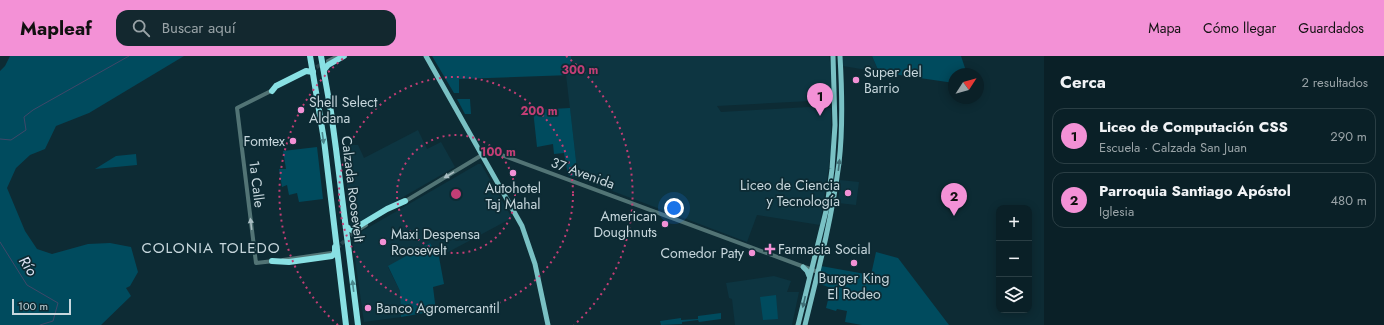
<!DOCTYPE html>
<html lang="es">
<head>
<meta charset="utf-8">
<style>
	body { margin:0; font-family:Jost,sans-serif; background:#13282f; color:#f1f3f6 }
	.controls { position:absolute; right:12px; bottom:12px; display:grid; overflow:hidden; border-radius:8px; box-shadow:0 2px 10px #0003 }
	.controls button { width:36px; height:36px; display:grid; place-items:center; padding:0; border:0; border-bottom:1px solid #2a3e44; background:#0a2027; color:#f1f3f6; font:20px sans-serif }
	.compass { position:absolute; left:948px; top:12px; width:36px; height:36px; border-radius:50%; background:#0a2027; box-shadow:0 2px 10px #0003; rotate:54deg }
	.scale { position:absolute; left:12px; bottom:10px; width:59px; box-sizing:border-box; padding-left:4px; border:2px solid #c7d7dd; border-top:0; font-size:11px; line-height:14px; white-space:nowrap; color:#c7d7dd; -webkit-text-stroke:3px #0d2b34; paint-order:stroke }
	.you { position:absolute; left:674px; top:152px; width:14px; height:14px; margin:-10px; border:3px solid #fff; border-radius:50%; background:#1a73e8; box-shadow:0 0 0 6px #1a73e833 }
	.badge { display:grid; place-items:center; width:26px; height:26px; border-radius:50%; background:#f391d6; color:#111; font-size:13px; font-weight:700 }
	.pin { position:absolute; translate:-50% -33px; filter:drop-shadow(0 1px 2px #0008) }
	.pin::after { content:''; position:absolute; top:21px; width:14px; height:12px; background:inherit; clip-path:polygon(0 0,100% 0,50% 100%) }
	.list { margin:0; padding:0; list-style:none }
	h2 { display:flex; justify-content:space-between; align-items:center; height:52px; margin:0; padding:0 16px; font-size:17px }
	h2 small { font-size:13px; font-weight:400; color:#99a3a7 }
	.list li { display:grid; grid-template-columns:26px 1fr auto; gap:12px; align-items:center; box-sizing:border-box; height:56px; margin:0 8px 8px; padding:0 8px; border:1px solid #2a3e44; border-radius:12px }
	.list b { display:block; font-size:15px; white-space:nowrap }
	.list p { margin:0; font-size:13px; white-space:nowrap; color:#99a3a7 }
	.list em { font-size:13px; font-style:normal; color:#99a3a7 }
	.icon { flex:none; width:22px; height:22px; fill:none; stroke:currentColor; stroke-width:2; stroke-linecap:round; stroke-linejoin:round }
	.map { position:relative; flex:none; width:1044px; height:269px; overflow:hidden }
	header { display:flex; align-items:center; gap:24px; box-sizing:border-box; height:56px; padding:0 20px; background:#f391d6; color:#111 }
	header strong { font-size:19px }
	nav { display:flex; gap:22px; margin-inline-start:auto; font-size:14px }
	.search { width:280px; height:36px; background:#13282f; display:flex; align-items:center; gap:10px; box-sizing:border-box; padding:0 14px; border-radius:12px; color:#99a3a7; font-size:15px }
	main { display:flex }
	aside { flex:1; background:#0a2027 }
	.map>svg:first-child { display:block }
	.built { fill:#0d3541 }
	.green { fill:#004b5e }
	.lines { fill:none; stroke-linecap:round; stroke-linejoin:round }
	.stream { stroke:#3f4869; stroke-width:1 }
	.minor-tunnel { stroke:#29454d; stroke-width:4; stroke-dasharray:4 2; stroke-linecap:butt }
	.minor { stroke:#527475; stroke-width:4 }
	.major { stroke:#79c1c4; stroke-width:5 }
	.highway { stroke:#88e0e3; stroke-width:6 }
	.oneway { fill:#4a868c }
	.oneway2 { fill:#3e6e75 }
	.oneway3 { fill:#aabec3 }
	.ring { fill:none; stroke:#c33e75; stroke-width:2; stroke-dasharray:2 4 }
	.poi-dot { fill:#f391d6; stroke:#0d2b34; stroke-width:1.5 }
	.labels { text-anchor:middle; stroke-width:3.5; stroke-linejoin:round; paint-order:stroke }
	.poi-label { font-size:14px; fill:#c7d7dd; stroke:#0d2b34; text-anchor:start }
	.street-label { font-size:14px; fill:#c7d7dd; stroke:#0d2b34 }
	.neighbourhood-label { font-size:15px; letter-spacing:1px; fill:#c7d7dd; stroke:#0d2b34 }
	.water-label { font-size:15px; font-style:italic; fill:#dde3f4; stroke:#0d2b34 }
	.centre { fill:#c33e75; stroke:#0d2b34; stroke-width:2 }
	.ring-label { font-size:12px; text-anchor:middle; font-weight:bold; fill:#c33e75; stroke:#0d2b34; stroke-width:3.5; stroke-linejoin:round; paint-order:stroke }
</style>
</head>
<body>
<header>
<strong>Mapleaf</strong>
<div class="search"><svg class="icon" aria-label="search" viewBox="0 0 24 24"><circle cx="10" cy="10" r="6"/><path d="M15 15l6 6"/></svg>Buscar aquí</div>
<nav><a>Mapa</a><a>Cómo llegar</a><a>Guardados</a></nav>
</header>
<main>
<div class="map">
<svg width="1044" height="269" viewBox="0 0 1044 269">
	<rect width="100%" height="100%" fill="#0d2b34"/>
	<g class="built">
		<polygon points="571,0 829,0 831,12 831,42 829,44 717,50 721,56 809,51 831,52 831,96 820,169 757,159 747,186 578,122 566,19 571,19"/>
		<polygon points="842,0 872,0 879,16 843,10"/>
		<polygon points="418,74 427,93 441,86 455,111 351,171 343,89 358,89 364,102"/>
		<polygon points="478,108 481,108 512,162 439,201 430,187 388,211 400,235 401,261 364,266 352,181"/>
		<polygon points="840,124 859,126 856,149 838,147"/>
		<polygon points="774,220 791,225 787,236 799,236 792,269 735,269 732,243 729,242 726,227"/>
	</g>
	<g class="green">
		<polygon points="10,0 184,0 89,57 56,70 45,93 30,99 16,112 7,132 25,175 37,193 52,198 88,188 110,187 131,191 138,216 130,230 126,232 131,240 101,269 0,269 0,15 5,10"/>
		<polygon points="432,0 571,0 571,19 459,23 459,37 454,37"/>
		<polygon points="872,0 961,0 967,18 954,18 954,27 879,16"/>
		<polygon points="457,43 470,43 471,58 465,58"/>
		<polygon points="570,52 578,122 568,119 564,97 554,98 553,88 537,91 533,54"/>
		<polygon points="317,91 323,143 299,146 297,137 289,139 287,129 282,131 279,113 286,113 283,95"/>
		<polygon points="136,98 137,109 95,113 116,100"/>
		<polygon points="430,187 439,201 444,228 433,231 436,255 401,261 400,235 388,210"/>
		<polygon points="876,196 898,202 949,269 862,269 845,266 847,255 837,253 836,255 826,252 831,232 817,227 819,221 823,222 824,219 831,221 831,219 820,215 821,210 871,219"/>
		<polygon points="776,239 778,263 763,264 760,241"/>
		<polygon points="721,257 721,263 699,266 698,264 682,266 682,268 661,269 660,265 681,262 681,264 698,263 698,260"/>
	</g>
	<g class="lines">
		<g class="stream">
			<polyline points="0,83 11,84 26,74 24,61 33,54 129,0"/>
			<polyline points="0,186 27,229 58,247 53,265 40,269"/>
		</g>
		<g class="minor-tunnel">
			<polyline points="311,14 328,5"/>
			<polyline points="337,192 353,177"/>
		</g>
		<g class="minor">
			<polyline points="328,5 338,0"/>
			<polyline points="273,34 237,52 256,207 274,205"/>
			<polyline points="404,146 487,96 491,95 818,216"/>
			<polyline points="353,177 366,169"/>
			<polyline points="283,204 331,197"/>
		</g>
		<g class="major">
			<polyline points="426,0 522,170 535,208 548,269"/>
			<polyline points="803,211 807,215 809,220"/>
			<polyline points="798,269 827,151 832,113 835,69 833,0"/>
			<path d="M 805,269 C 818,216 832,162 839,107 C 843,73 842,34 840,0"/>
		</g>
		<g class="highway">
			<polyline points="310,0 324,84 346,269"/>
			<polyline points="321,0 331,56 336,93 358,269"/>
			<polyline points="324,14 328,9 344,0"/>
			<polyline points="272,35 276,30 306,15 313,16"/>
			<polyline points="346,171 352,174 387,153 405,145"/>
			<polyline points="272,205 289,206 332,200 335,197 335,191"/>
		</g>
	</g>
	<defs><path id="oneway-solid" d="M-6-.8H1V-3.2L6.5 0L1 3.2V.8H-6Z"/></defs>
	<g class="oneway">
		<use href="#oneway-solid" transform="translate(323 82) rotate(82)"/>
		<use href="#oneway-solid" transform="translate(353 230) rotate(-97)"/>
	</g>
	<g class="oneway2">
		<use href="#oneway-solid" transform="translate(839 109) rotate(-83)"/>
		<use href="#oneway-solid" transform="translate(804 246) rotate(103)"/>
	</g>
	<g class="oneway3">
		<use href="#oneway-solid" transform="translate(449 119) rotate(149)"/>
		<use href="#oneway-solid" transform="translate(251 168) rotate(-97)"/>
	</g>
	<g class="ring">
		<circle cx="456" cy="138" r="59"/>
		<circle cx="456" cy="138" r="117"/>
		<path d="M338 269A176 176 0 0 1 346 0M566 0A176 176 0 0 1 574 269"/>
	</g>
	<g class="poi-dot">
		<circle cx="856" cy="24" r="4"/>
		<circle cx="301" cy="54" r="4"/>
		<circle cx="293" cy="85" r="4"/>
		<circle cx="513" cy="117" r="4"/>
		<circle cx="848" cy="137" r="4"/>
		<circle cx="665" cy="168" r="4"/>
		<circle cx="383" cy="186" r="4"/>
		<path d="M768 187h4v4h4v4h-4v4h-4v-4h-4v-4h4z"/>
		<circle cx="752" cy="197" r="4"/>
		<circle cx="854" cy="207" r="4"/>
		<circle cx="368" cy="252" r="4"/>
	</g>
	<g class="labels">
		<g class="poi-label">
			<text x="864" y="21">Super del<tspan x="864" dy="16">Barrio</tspan></text>
			<text x="309" y="51">Shell Select<tspan x="309" dy="16">Aldana</tspan></text>
			<text x="285" y="90" text-anchor="end">Fomtex</text>
			<text x="840" y="134" text-anchor="end">Liceo de Ciencia<tspan x="840" dy="16">y Tecnología</tspan></text>
			<text x="513" y="137" text-anchor="middle">Autohotel<tspan x="513" dy="16">Taj Mahal</tspan></text>
			<text x="657" y="165" text-anchor="end">American<tspan x="657" dy="16">Doughnuts</tspan></text>
			<text x="391" y="183">Maxi Despensa<tspan x="391" dy="16">Roosevelt</tspan></text>
			<text x="778" y="198">Farmacia Social</text>
			<text x="744" y="202" text-anchor="end">Comedor Paty</text>
			<text x="854" y="227" text-anchor="middle">Burger King<tspan x="854" dy="16">El Rodeo</tspan></text>
			<text x="376" y="257">Banco Agromercantil</text>
		</g>
		<g class="street-label">
			<text transform="translate(583 117) rotate(20)" y="5">37 Avenida</text>
			<text transform="translate(257 128) rotate(83)" y="5">1a Calle</text>
			<text transform="translate(353 133) rotate(83)" y="5">Calzada Roosevelt</text>
		</g>
		<g class="neighbourhood-label">
			<text x="211" y="197">COLONIA TOLEDO</text>
		</g>
		<g class="water-label">
			<text transform="translate(28 210) rotate(56)" y="5">Río</text>
		</g>
	</g>
	<circle cx="456" cy="138" r="6" class="centre"/>
	<g class="ring-label">
		<text x="580" y="18">300 m</text>
		<text x="539" y="59">200 m</text>
		<text x="498" y="100">100 m</text>
	</g>
</svg>
<div class="controls">
<button>+</button>
<button>−</button>
<button><svg class="icon" aria-label="layers" viewBox="0 0 24 24"><path d="M12 4l9 5-9 5-9-5zM3 14l9 5 9-5"/></svg></button>
</div>
<svg class="compass" viewBox="-18 -18 36 36"><path d="M0-13l5 13h-10z" fill="#e53935"/><path d="M0 13l5-13h-10z" fill="#99a3a7"/></svg>
<div class="scale">100 m</div>
<div class="you"></div>
<div class="pin badge" style="left:820px;top:60px">1</div>
<div class="pin badge" style="left:954px;top:160px">2</div>
</div>
<aside>
<h2>Cerca<small>2 resultados</small></h2>
<ul class="list">
<li><span class="badge">1</span><div><b>Liceo de Computación CSS</b><p>Escuela · Calzada San Juan</p></div><em>290 m</em></li>
<li><span class="badge">2</span><div><b>Parroquia Santiago Apóstol</b><p>Iglesia</p></div><em>480 m</em></li>
</ul>
</aside>
</main>
</body>
</html>
